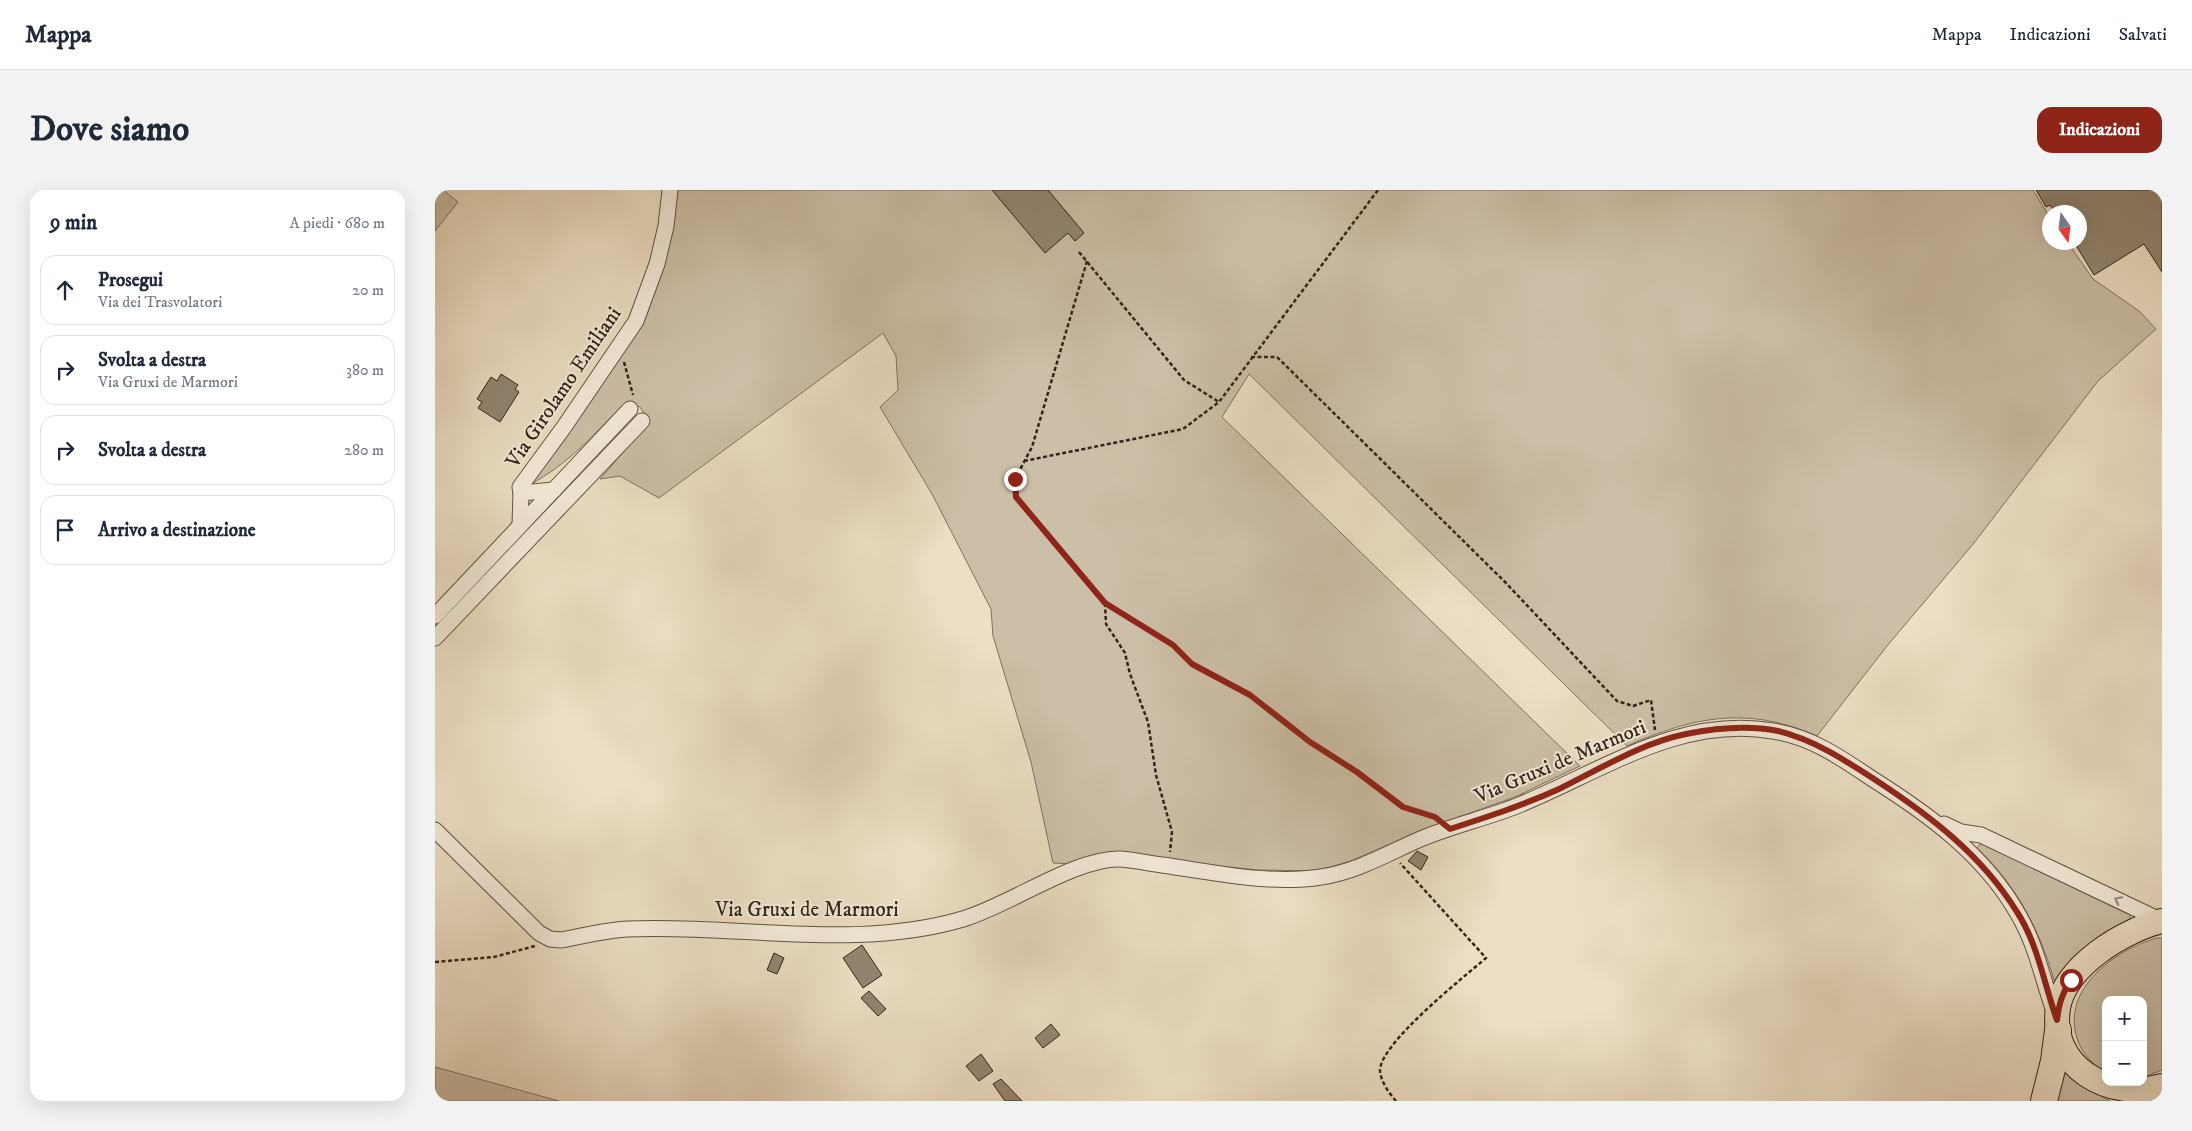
<!DOCTYPE html>
<html lang="it">
<head>
<meta charset="utf-8">
<style>
	body { margin:0; font-family:"IM FELL DW Pica",serif; background:#f2f2f3; color:#1f2937 }
	.controls { position:absolute; right:15px; bottom:15px; display:grid; overflow:hidden; border-radius:10px; box-shadow:0 5px 20px #0002 }
	.controls button { width:45px; height:45px; display:grid; place-items:center; padding:0; border:0; border-bottom:1px solid #e0e1e3; background:#fff; color:#1f2937; font:25px sans-serif }
	.compass { position:absolute; left:1607px; top:15px; width:45px; height:45px; border-radius:50%; background:#fff; box-shadow:0 5px 20px #0002; rotate:166deg }
	.stop { position:absolute; width:15px; height:15px; margin:-11px; border:4px solid #8f2418; border-radius:50%; background:#fff }
	.stop.end { background:#8f2418; border-color:#fff; box-shadow:0 1px 5px #0008 }
	.list { margin:0; padding:0; list-style:none }
	h2 { display:flex; justify-content:space-between; align-items:center; height:65px; margin:0; padding:0 20px; font-size:21px }
	h2 small { font-size:16px; font-weight:400; color:#747a83 }
	.list li { display:grid; grid-template-columns:32px 1fr auto; gap:15px; align-items:center; box-sizing:border-box; height:70px; margin:0 10px 10px; padding:0 10px; border:1px solid #e0e1e3; border-radius:15px }
	.list b { display:block; font-size:19px; white-space:nowrap }
	.list p { margin:0; font-size:16px; white-space:nowrap; color:#747a83 }
	.list em { font-size:16px; font-style:normal; color:#747a83 }
	.icon { flex:none; width:28px; height:28px; fill:none; stroke:currentColor; stroke-width:2; stroke-linecap:round; stroke-linejoin:round }
	.map { position:relative; flex:none; width:1727px; height:911px; overflow:hidden; border-radius:15px }
	header { display:flex; align-items:center; gap:30px; box-sizing:border-box; height:70px; padding:0 25px; background:#fff; border-bottom:1px solid #e0e1e3 }
	header strong { font-size:24px }
	nav { display:flex; gap:28px; margin-inline-start:auto; font-size:18px }
	.intro { display:flex; align-items:center; justify-content:space-between; box-sizing:border-box; height:120px; padding:0 30px }
	h1 { margin:0; font-size:35px }
	.button { padding:12px 22px; border-radius:15px; background:#8f2418; color:#fff; font-size:18px; font-weight:700 }
	main { display:flex; gap:30px; padding:0 30px }
	aside { flex:1; background:#fff; border-radius:15px; box-shadow:0 5px 20px #0002 }
	.map>svg:first-child { display:block }
	.green { fill:#ccbfa7; stroke:#7e7260 }
	.building { fill:#928672; stroke:#30251a }
	.lines { fill:none; stroke-linecap:round; stroke-linejoin:round }
	.minor-casing { stroke:#5f5444; stroke-width:17 }
	.primary-casing { stroke:#30251a; stroke-width:26 }
	.trunk-casing { stroke:#30251a; stroke-width:28 }
	.path { stroke:#30251a; stroke-width:2.5; stroke-dasharray:4 2.5; stroke-linecap:butt }
	.minor { stroke:#f3ead9; stroke-width:15 }
	.primary { stroke:#ecdfc4; stroke-width:24 }
	.trunk { stroke:#ecdfc4; stroke-width:26 }
	.oneway { stroke:#92887a }
	.route { stroke:#8f2418; stroke-width:6 }
	.labels { text-anchor:middle; stroke-width:4; stroke-linejoin:round; paint-order:stroke }
	.street-label { font-size:21px; fill:#30251a; stroke:#f3ead9 }
</style>
</head>
<body>
<header>
<strong>Mappa</strong>
<nav><a>Mappa</a><a>Indicazioni</a><a>Salvati</a></nav>
</header>
<div class="intro"><h1>Dove siamo</h1><a class="button">Indicazioni</a></div>
<main>
<aside>
<h2>9 min<small>A piedi · 680 m</small></h2>
<ul class="list">
<li><svg class="icon" aria-label="ahead" viewBox="0 0 24 24"><path d="M12 20V5M6 11l6-6 6 6"/></svg><div><b>Prosegui</b><p>Via dei Trasvolatori</p></div><em>20 m</em></li>
<li><svg class="icon" aria-label="right" viewBox="0 0 24 24"><path d="M7 20v-9h11M14 6l5 5-5 5"/></svg><div><b>Svolta a destra</b><p>Via Gruxi de Marmori</p></div><em>380 m</em></li>
<li><svg class="icon" aria-label="right" viewBox="0 0 24 24"><path d="M7 20v-9h11M14 6l5 5-5 5"/></svg><div><b>Svolta a destra</b></div><em>280 m</em></li>
<li><svg class="icon" aria-label="arrive" viewBox="0 0 24 24"><path d="M6 21V4h12l-3 4 3 4H6"/></svg><div><b>Arrivo a destinazione</b></div></li>
</ul>
</aside>
<div class="map">
<svg width="1727" height="911" viewBox="0 0 1727 911">
	<rect width="100%" height="100%" fill="#ecdfc4"/>
	<filter id="stains"><feTurbulence type="fractalNoise" baseFrequency=".004" numOctaves="4"/><feColorMatrix values="0 0 0 0 .2 0 0 0 0 .09 0 0 0 0 .02 0 0 0 .5 -.17"/></filter>
	<radialGradient id="worn" r=".72"><stop offset=".6" stop-color="#630" stop-opacity="0"/><stop offset="1" stop-color="#630" stop-opacity=".3"/></radialGradient>
	<g class="green">
		<polygon points="0,0 8,0 23,12 0,41"/>
		<path d="M 241,0 L 1598,0 L 1614,26 L 1614,52 L 1633,53 L 1658,89 L 1704,121 L 1721,139 L 1663,191 L 1539,353 L 1452,456 L 1382,546 C 1314,516 1259,526 1192,556 L 814,184 L 787,227 L 1145,576 L 1080,607 L 987,640 L 916,671 L 882,681 L 823,680 L 716,669 L 637,674 L 618,673 L 596,572 L 558,446 L 556,419 L 497,304 L 445,217 L 463,200 L 461,166 L 448,143 L 224,308 L 185,286 L 165,289 L 214,232 L 205,217 L 190,213 C 159,244 134,274 94,295 L 177,178 Z"/>
		<path d="M 1546,653 L 1695,725 L 1695,731 L 1624,790 L 1619,790 C 1604,738 1581,695 1542,658 Z"/>
		<path d="M 1722,748 L 1727,748 L 1727,880 L 1708,887 L 1708,810 L 1671,810 L 1671,883 C 1657,874 1647,864 1642,848 C 1626,799 1681,759 1722,748 Z"/>
		<polygon points="0,877 124,911 0,911"/>
		<polygon points="1632,880 1646,895 1675,911 1622,911 1628,881"/>
	</g>
	<g class="building">
		<polygon points="557,0 613,0 649,43 640,51 633,43 610,63"/>
		<polygon points="1601,0 1727,0 1727,82 1709,54 1659,85 1639,52 1644,52 1644,22 1620,22 1615,15 1611,17"/>
		<polygon points="66,184 83,195 80,199 84,202 65,232 43,218 47,212 42,209 56,187 62,191"/>
		<polygon points="982,661 993,667 986,680 973,671"/>
		<polygon points="427,755 447,785 428,798 408,768"/>
		<polygon points="339,763 349,768 342,784 332,780"/>
		<polygon points="434,801 451,819 443,826 426,808"/>
		<polygon points="616,834 625,845 608,858 600,848"/>
		<polygon points="546,864 558,881 544,891 531,876"/>
		<polygon points="566,889 587,911 570,911 558,894"/>
	</g>
	<g class="lines">
		<defs>
			<g id="minor">
				<polyline points="86,303 85,297 129,237 201,131 222,74 231,36 235,0"/>
				<polyline points="85,335 86,303 119,300"/>
				<polyline points="0,426 195,219"/>
				<polyline points="0,448 207,231"/>
				<polyline points="1509,634 1526,642 1546,645 1727,731"/>
				<path d="M 0,640 L 104,743 L 115,749 L 126,750 C 148,746 170,740 193,739 C 304,734 419,761 528,729 C 575,715 640,668 685,669 C 699,670 713,673 727,675 C 778,682 834,695 886,687 C 920,682 950,665 981,651 C 1014,636 1050,629 1084,615 C 1167,581 1245,525 1338,541 C 1376,547 1405,567 1436,588 C 1493,624 1549,664 1583,724 C 1602,756 1608,792 1621,827"/>
			</g>
			<path id="primary" d="M 1727,731 C 1689,740 1630,776 1623,818 C 1614,877 1674,911 1727,896"/>
			<g id="trunk">
				<polyline points="1609,911 1619,871 1623,840"/>
				<polyline points="1722,911 1727,905"/>
			</g>
		</defs>
		<use href="#minor" class="minor-casing"/>
		<use href="#primary" class="primary-casing"/>
		<use href="#trunk" class="trunk-casing"/>
		<g class="path">
			<polyline points="644,62 749,190 784,212"/>
			<polyline points="652,71 597,257 580,289 581,307 670,413 738,455 757,474 815,505 875,552 922,582 968,617 1002,629"/>
			<polyline points="816,167 842,167 1071,393 1182,511 1198,516 1216,510 1220,540"/>
			<polyline points="189,172 198,205"/>
			<polyline points="589,271 748,239 784,212 943,0"/>
			<polyline points="670,413 671,434 690,463 695,484 713,532 721,585 737,642 735,662"/>
			<polyline points="0,772 59,767 100,756"/>
			<path d="M 961,911 C 954,903 946,892 945,881 C 944,854 1029,787 1051,768 L 965,673"/>
		</g>
		<use href="#minor" class="minor"/>
		<use href="#primary" class="primary"/>
		<use href="#trunk" class="trunk"/>
	</g>
	<defs><path id="oneway-chevron" d="M-2-3.5L2.5 0L-2 3.5" fill="none" stroke-width="1.6" stroke-linecap="round" stroke-linejoin="round" transform="scale(1.25)"/></defs>
	<use class="oneway" href="#oneway-chevron" transform="translate(1683 710) rotate(-154)"/>
	<g class="lines">
		<path class="route" d="M 580,289 L 581,307 L 670,413 L 738,455 L 757,474 L 815,505 L 875,552 L 922,582 L 968,617 L 1000,627 L 1015,639 C 1052,627 1089,615 1124,599 C 1165,579 1206,553 1251,544 C 1281,538 1312,535 1343,541 C 1379,550 1408,569 1439,589 C 1494,625 1546,664 1582,722 C 1603,754 1609,794 1622,830 C 1624,814 1627,803 1636,790"/>
	</g>
	<g class="labels">
		<g class="street-label">
			<text transform="translate(128 197) rotate(-56)" y="7">Via Girolamo Emiliani</text>
			<text transform="translate(1125 571) rotate(-23)" y="7">Via Gruxi de Marmori</text>
			<text x="372" y="726">Via Gruxi de Marmori</text>
		</g>
	</g>
	<rect width="100%" height="100%" filter="url(#stains)"/>
	<rect width="100%" height="100%" fill="url(#worn)"/>
</svg>
<div class="controls">
<button>+</button>
<button>−</button>
</div>
<svg class="compass" viewBox="-18 -18 36 36"><path d="M0-13l5 13h-10z" fill="#e53935"/><path d="M0 13l5-13h-10z" fill="#747a83"/></svg>
<div class="stop" style="left:1636px;top:790px"></div>
<div class="stop end" style="left:580px;top:289px"></div>
</div>
</main>
</body>
</html>
